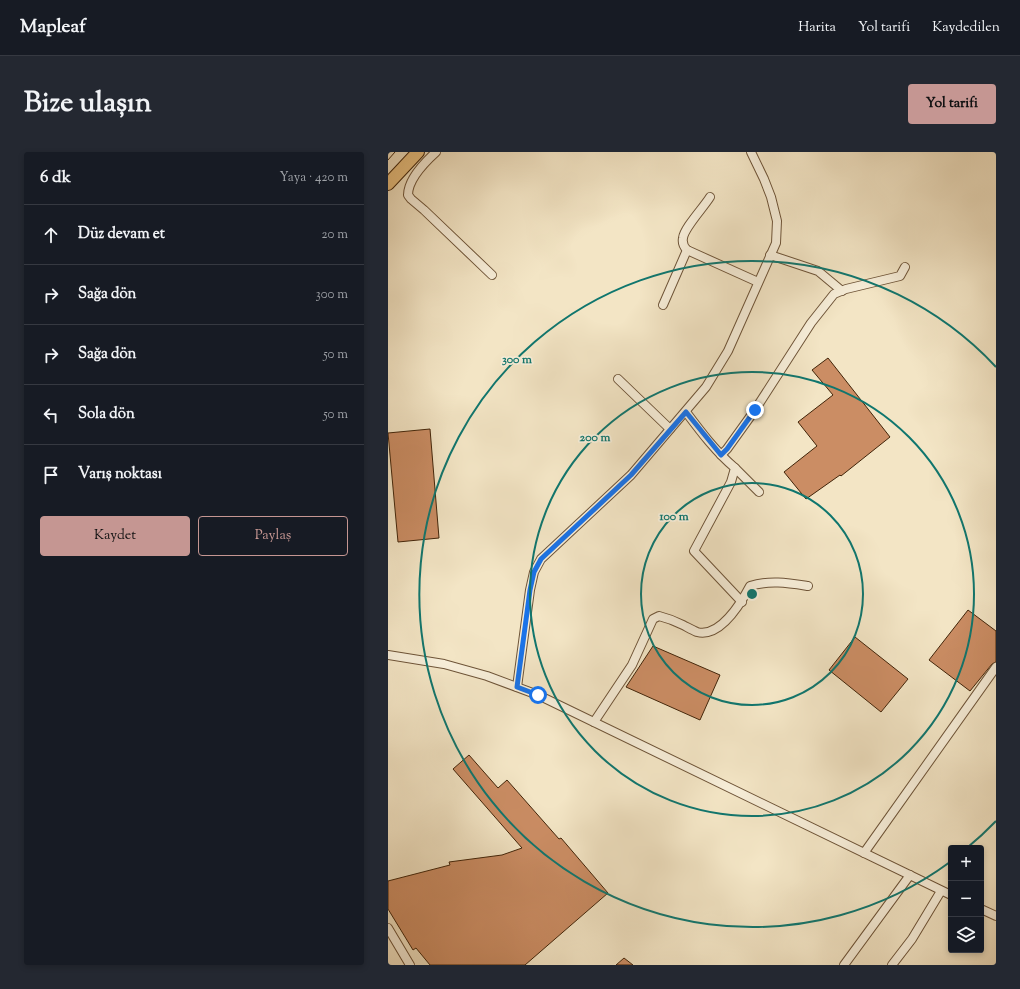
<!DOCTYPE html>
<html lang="tr">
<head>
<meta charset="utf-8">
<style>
	body { margin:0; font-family:"Sorts Mill Goudy",serif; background:#242831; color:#f1f3f6 }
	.controls { position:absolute; right:12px; bottom:12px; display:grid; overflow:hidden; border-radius:4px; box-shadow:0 2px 6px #0003 }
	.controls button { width:36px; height:36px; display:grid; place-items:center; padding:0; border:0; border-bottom:1px solid #363941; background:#171b24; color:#f1f3f6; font:20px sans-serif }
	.stop { position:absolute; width:12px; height:12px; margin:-9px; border:3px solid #1a73e8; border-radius:50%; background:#fff }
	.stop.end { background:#1a73e8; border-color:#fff; box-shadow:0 1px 4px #0008 }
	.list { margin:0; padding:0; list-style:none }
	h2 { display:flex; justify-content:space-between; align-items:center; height:52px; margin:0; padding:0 16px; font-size:17px }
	h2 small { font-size:13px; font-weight:400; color:#9ea1a6 }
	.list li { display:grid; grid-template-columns:26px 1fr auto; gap:12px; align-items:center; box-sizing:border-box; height:60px; padding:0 16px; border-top:1px solid #363941 }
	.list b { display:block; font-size:15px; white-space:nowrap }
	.list em { font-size:13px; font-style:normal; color:#9ea1a6 }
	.actions { display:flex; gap:8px; padding:12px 16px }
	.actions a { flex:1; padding:9px 0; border:1px solid #c59692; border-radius:4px; text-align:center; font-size:14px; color:#c59692 }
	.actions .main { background:#c59692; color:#111 }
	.icon { flex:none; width:22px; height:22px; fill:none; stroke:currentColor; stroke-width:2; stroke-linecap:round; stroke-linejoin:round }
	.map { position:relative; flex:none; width:608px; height:813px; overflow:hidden; border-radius:4px }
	header { display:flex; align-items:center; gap:24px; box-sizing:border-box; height:56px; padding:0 20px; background:#171b24; border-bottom:1px solid #363941 }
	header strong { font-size:19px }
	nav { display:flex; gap:22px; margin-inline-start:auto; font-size:14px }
	.intro { display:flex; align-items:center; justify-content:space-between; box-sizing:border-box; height:96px; padding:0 24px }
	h1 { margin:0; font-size:28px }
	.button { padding:10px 18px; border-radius:4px; background:#c59692; color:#111; font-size:14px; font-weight:700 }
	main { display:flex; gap:24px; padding:0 24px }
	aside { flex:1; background:#171b24; border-radius:4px; box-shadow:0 2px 6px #0003 }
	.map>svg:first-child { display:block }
	.building { fill:#cb8d64; stroke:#412409 }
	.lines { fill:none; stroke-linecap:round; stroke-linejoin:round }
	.minor-casing { stroke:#6e5438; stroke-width:10 }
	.highway-casing { stroke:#412409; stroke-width:14 }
	.minor { stroke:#f7eed9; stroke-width:8 }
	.highway { stroke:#eac282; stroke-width:12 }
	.tram { stroke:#412409; stroke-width:1 }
	.route { stroke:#1a73e8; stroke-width:5 }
	.ring { fill:none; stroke:#0f766e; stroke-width:2 }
	.centre { fill:#0f766e; stroke:#f7eed9; stroke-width:2 }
	.ring-label { font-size:12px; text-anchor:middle; font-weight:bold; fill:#0f766e; stroke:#f7eed9; stroke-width:3.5; stroke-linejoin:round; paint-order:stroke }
</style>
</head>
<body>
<header>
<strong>Mapleaf</strong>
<nav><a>Harita</a><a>Yol tarifi</a><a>Kaydedilen</a></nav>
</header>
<div class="intro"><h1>Bize ulaşın</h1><a class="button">Yol tarifi</a></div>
<main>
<aside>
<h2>6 dk<small>Yaya · 420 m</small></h2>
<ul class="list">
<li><svg class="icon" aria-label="ahead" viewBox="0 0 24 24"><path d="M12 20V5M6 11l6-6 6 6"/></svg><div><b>Düz devam et</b></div><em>20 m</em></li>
<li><svg class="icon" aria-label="right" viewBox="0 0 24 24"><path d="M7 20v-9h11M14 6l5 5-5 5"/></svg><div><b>Sağa dön</b></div><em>300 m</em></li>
<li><svg class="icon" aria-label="right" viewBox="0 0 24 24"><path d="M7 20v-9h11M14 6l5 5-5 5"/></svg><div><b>Sağa dön</b></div><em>50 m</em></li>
<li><svg class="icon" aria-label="left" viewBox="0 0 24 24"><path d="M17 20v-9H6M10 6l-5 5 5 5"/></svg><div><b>Sola dön</b></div><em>50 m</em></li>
<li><svg class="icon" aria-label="arrive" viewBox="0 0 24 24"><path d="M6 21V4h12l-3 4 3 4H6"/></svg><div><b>Varış noktası</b></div></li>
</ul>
<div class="actions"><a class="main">Kaydet</a><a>Paylaş</a></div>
</aside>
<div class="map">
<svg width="608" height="813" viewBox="0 0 608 813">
	<rect width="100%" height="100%" fill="#f3e5c5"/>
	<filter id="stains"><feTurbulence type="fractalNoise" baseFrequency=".005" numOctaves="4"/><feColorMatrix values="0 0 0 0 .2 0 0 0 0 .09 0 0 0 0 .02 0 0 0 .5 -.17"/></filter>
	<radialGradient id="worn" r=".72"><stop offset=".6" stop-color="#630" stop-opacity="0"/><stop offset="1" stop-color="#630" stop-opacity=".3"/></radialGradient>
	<g class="building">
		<polygon points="440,206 502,285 453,324 452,323 418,347 396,320 429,294 410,270 445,243 424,218"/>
		<polygon points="42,277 51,386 10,390 0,281"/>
		<polygon points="580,458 608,479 608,510 604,512 582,539 541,508"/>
		<polygon points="467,485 520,527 493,560 441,518"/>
		<polygon points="265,494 332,523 312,568 238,535"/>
		<polygon points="81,603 110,636 119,628 171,687 173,686 220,741 137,813 42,813 28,796 25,798 0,757 0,729 62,713 61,710 114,703 134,696 65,617"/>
		<polygon points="236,806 245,813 228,813"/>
	</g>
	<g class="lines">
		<defs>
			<g id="minor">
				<path d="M 48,0 C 37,10 20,27 20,43 L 23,47 L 36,58 L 104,123"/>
				<path d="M 322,45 C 316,55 296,76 295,86 C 294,91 296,95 299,98 L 370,130"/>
				<polyline points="382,103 430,119 454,139"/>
				<polyline points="275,153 299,98"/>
				<polyline points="230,227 282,277"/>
				<path d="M 298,260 C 313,280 328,300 347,316 L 343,330 L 306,399 L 354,450"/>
				<polyline points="333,303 339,297 367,258 423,171 446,142 458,137 512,124 517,115"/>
				<polyline points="347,316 371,340"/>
				<polyline points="0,503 56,512 99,524 150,543 563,743"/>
				<polyline points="129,535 142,438 146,420 153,407 243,323 318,235 340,199 388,91 389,69 383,45 376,27 363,0"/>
				<path d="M 206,570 L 244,513 L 265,467 L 271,464 C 279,466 287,469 295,473 C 299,475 304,478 309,480 C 332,486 353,451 362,434 C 382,428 400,431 420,434"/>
				<polyline points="476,701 608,515"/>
				<polyline points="593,757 608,764"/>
				<polyline points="0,776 22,813"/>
				<polyline points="456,813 522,723"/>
				<polyline points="504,813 524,787 553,739"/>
			</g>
			<polyline id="highway" points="0,32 30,0"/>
		</defs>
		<use href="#minor" class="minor-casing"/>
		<use href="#highway" class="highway-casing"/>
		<use href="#minor" class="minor"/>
		<use href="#highway" class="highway"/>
		<polyline class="tram" points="0,8 7,0"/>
	</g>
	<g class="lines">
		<polyline class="route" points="150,543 129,535 142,438 146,420 153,407 243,323 298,260 333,303 339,297 367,258"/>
	</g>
	<g class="ring">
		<circle cx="364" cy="442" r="111"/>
		<circle cx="364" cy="442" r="222"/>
		<path d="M608 669A333 333 0 0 1 580 695M562 710A333 333 0 1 1 608 215"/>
	</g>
	<circle cx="364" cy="442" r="6" class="centre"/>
	<g class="ring-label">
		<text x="129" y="211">300 m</text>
		<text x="207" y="289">200 m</text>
		<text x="286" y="368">100 m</text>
	</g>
	<rect width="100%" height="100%" filter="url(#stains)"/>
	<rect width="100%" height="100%" fill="url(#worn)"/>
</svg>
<div class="controls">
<button>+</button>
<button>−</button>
<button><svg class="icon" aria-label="layers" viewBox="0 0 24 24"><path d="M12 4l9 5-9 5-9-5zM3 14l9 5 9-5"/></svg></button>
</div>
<div class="stop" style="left:150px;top:543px"></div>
<div class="stop end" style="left:367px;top:258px"></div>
</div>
</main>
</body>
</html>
